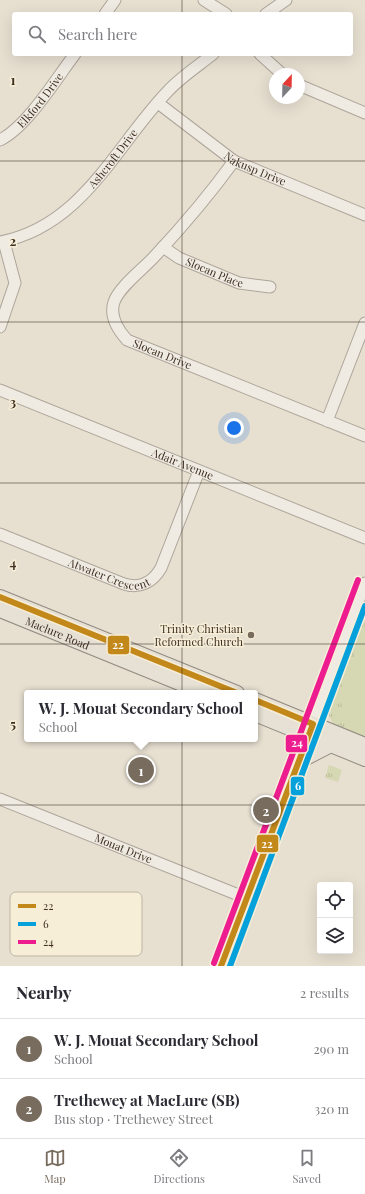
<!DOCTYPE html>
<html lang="en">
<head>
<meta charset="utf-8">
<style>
	body { margin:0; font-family:"Playfair Display",serif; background:#f2f2f3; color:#2b2b33 }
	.controls { position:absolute; right:12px; bottom:12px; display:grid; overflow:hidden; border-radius:4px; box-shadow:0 4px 16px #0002 }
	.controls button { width:36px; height:36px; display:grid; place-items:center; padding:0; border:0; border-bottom:1px solid #e1e1e2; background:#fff; color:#2b2b33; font:20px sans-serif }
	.compass { position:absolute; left:269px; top:68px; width:36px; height:36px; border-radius:50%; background:#fff; box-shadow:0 4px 16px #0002; rotate:22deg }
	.you { position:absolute; left:234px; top:428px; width:14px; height:14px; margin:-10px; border:3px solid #fff; border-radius:50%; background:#1a73e8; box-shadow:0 0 0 6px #1a73e833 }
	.badge { display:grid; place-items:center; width:26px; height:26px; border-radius:50%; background:#786c5e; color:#fff; font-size:13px; font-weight:700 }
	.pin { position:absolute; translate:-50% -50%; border:2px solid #fff; box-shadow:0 1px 4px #0006 }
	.popup { position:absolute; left:24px; top:690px; width:234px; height:52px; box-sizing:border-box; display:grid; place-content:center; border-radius:4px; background:#fff; filter:drop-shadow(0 1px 3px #0005); font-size:13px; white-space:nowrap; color:#7c7c81 }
	.popup b { font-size:15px; color:#2b2b33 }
	.popup::after { content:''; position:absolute; left:50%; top:100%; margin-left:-8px; border:8px solid transparent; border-top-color:#fff }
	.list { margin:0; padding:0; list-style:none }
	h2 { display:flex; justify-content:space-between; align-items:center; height:52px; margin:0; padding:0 16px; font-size:17px }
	h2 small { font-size:13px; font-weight:400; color:#7c7c81 }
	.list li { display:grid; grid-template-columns:26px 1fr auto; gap:12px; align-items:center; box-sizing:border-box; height:60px; padding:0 16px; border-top:1px solid #e1e1e2 }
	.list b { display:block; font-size:15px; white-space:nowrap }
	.list p { margin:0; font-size:13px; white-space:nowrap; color:#7c7c81 }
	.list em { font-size:13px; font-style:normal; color:#7c7c81 }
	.icon { flex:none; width:22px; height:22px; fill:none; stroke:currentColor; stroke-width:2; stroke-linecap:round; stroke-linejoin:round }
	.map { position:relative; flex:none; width:365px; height:966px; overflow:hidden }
	.search { position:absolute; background:#fff; box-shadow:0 4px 16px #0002; left:12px; right:12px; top:12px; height:44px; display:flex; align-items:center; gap:10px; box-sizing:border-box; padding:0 14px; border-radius:4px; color:#7c7c81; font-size:15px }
	.sheet { height:172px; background:#fff }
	nav { display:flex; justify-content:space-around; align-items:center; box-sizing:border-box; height:56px; border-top:1px solid #e1e1e2; background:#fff; font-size:11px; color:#7c7c81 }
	nav a { display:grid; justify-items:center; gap:2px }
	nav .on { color:#786c5e }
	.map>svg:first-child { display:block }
	.grass { fill:url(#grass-tufts) }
	.garden { fill:#d6d7b3 }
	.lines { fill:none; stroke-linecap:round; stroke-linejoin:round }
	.minor-casing { stroke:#ada599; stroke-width:13 }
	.major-casing { stroke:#928b80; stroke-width:16 }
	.minor { stroke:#efebe3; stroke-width:11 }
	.major { stroke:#e6e1d4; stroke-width:14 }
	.bus-1-casing { stroke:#f7eed8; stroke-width:9 }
	.bus-2-casing { stroke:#f7eed8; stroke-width:9 }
	.bus-3-casing { stroke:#f7eed8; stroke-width:9 }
	.bus-1 { stroke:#c3881a; stroke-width:6 }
	.bus-2 { stroke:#06a1da; stroke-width:6 }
	.bus-3 { stroke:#ed1d8f; stroke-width:6 }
	.grid { fill:none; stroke:#3d2e20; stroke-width:1; stroke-opacity:0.55 }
	.poi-dot { fill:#786c5e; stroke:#f7eed8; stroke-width:1.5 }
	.labels { text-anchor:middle; stroke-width:3; stroke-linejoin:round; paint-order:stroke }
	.street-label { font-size:11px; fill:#3d2e20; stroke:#f7eed8 }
	.poi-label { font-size:11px; fill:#3d2e20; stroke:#f7eed8; text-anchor:end }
	.key { fill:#f7eed8; stroke:#bfb4a1; stroke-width:1 }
	.key-label { font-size:11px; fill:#3d2e20 }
	.grid-label { font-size:13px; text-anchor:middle; font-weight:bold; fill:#3d2e20; stroke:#f7eed8; stroke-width:3; stroke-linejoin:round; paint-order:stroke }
	.line-badge { stroke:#f7eed8; stroke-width:1.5 }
	.badge-label { font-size:11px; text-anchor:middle; font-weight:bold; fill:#fff }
</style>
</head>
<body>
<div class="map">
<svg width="365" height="966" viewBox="0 0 365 966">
	<defs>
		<pattern id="grass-tufts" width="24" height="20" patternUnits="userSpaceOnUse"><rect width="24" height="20" fill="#d6d7b3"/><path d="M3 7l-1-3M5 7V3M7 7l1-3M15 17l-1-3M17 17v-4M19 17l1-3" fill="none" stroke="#b9b99a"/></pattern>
	</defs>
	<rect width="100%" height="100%" fill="#e7e0d1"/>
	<g class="grass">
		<polygon points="365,605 365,737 333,724 327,711"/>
		<polygon points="329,765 342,770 338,782 325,778"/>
	</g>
	<polygon class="garden" points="365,629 365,731 352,726 338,697"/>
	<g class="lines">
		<defs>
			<g id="minor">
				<polyline points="204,0 226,14"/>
				<polyline points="105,14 115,0"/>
				<polyline points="266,14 286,0"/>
				<polyline points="260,54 282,74"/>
				<polyline points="299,85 365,113"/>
				<path id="s1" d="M 158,103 L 234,161 L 365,215"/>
				<path id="s2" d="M 0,140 C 27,127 56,79 75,54"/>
				<path id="s3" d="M 234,161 C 210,194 182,227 154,257 C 143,269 119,287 114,302 C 109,317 118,330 127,340 L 365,436"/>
				<path id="s4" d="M 0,242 C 83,226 115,146 168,91 C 181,77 198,66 213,54"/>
				<path id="s5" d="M 163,247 L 179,258 L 239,283 L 270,287"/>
				<polyline points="0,327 15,283 4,242"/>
				<path id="s6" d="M 0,390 L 365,538"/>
				<polyline points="327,421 365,323"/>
				<path id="s7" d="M 0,534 L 124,584 C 140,589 153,582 161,568 L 199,471"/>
				<polyline points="313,724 365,583"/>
				<path id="s8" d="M 0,799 L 246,898"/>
			</g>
			<g id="major">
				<polyline points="0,597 237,693"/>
				<path id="s9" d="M 0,610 L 204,693"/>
				<polyline points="255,700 365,745"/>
				<polyline points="255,714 365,759"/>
				<polyline points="298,762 331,745"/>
				<polyline points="221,966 313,724"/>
			</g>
		</defs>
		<use href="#minor" class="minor-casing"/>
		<use href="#major" class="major-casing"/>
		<use href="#minor" class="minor"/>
		<use href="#major" class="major"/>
		<defs>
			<g id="bus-1">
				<polyline points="0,597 237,693"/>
				<polyline points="221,966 313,724 255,700"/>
			</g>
			<polyline id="bus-2" points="230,966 365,606"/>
			<polyline id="bus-3" points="214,963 358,580"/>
		</defs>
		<use href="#bus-1" class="bus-1-casing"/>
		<use href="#bus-2" class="bus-2-casing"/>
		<use href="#bus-3" class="bus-3-casing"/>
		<use href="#bus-1" class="bus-1"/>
		<use href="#bus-2" class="bus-2"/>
		<use href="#bus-3" class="bus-3"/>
	</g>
	<path class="grid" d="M 182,0 L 182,14M 182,54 L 182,966M 0,161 L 365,161M 0,322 L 365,322M 0,483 L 365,483M 0,644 L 365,644M 0,805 L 365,805"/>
	<circle class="poi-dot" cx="251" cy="635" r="4"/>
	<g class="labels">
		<g class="street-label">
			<text dy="4" stroke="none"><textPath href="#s2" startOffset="57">Elkford Drive</textPath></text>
			<text dy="4" stroke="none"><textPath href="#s4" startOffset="144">Ashcroft Drive</textPath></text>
			<text dy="4" stroke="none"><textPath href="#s1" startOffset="118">Nakusp Drive</textPath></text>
			<text dy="4" stroke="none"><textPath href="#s5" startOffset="58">Slocan Place</textPath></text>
			<text dy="4" stroke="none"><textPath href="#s3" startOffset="266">Slocan Drive</textPath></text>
			<text dy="4" stroke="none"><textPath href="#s6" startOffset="197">Adair Avenue</textPath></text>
			<text dy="4" stroke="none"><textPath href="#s7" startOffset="117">Atwater Crescent</textPath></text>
			<text dy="4" stroke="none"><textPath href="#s9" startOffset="62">Maclure Road</textPath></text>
			<text dy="4" stroke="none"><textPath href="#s8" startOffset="133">Mouat Drive</textPath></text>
		</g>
		<g class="poi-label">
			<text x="243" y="633">Trinity Christian<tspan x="243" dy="13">Reformed Church</tspan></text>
		</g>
	</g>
	<rect x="10" y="892" width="132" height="64" rx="6" class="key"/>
	<rect x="18" y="904" width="18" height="4" fill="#c3881a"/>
	<rect x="18" y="922" width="18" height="4" fill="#06a1da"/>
	<rect x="18" y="940" width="18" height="4" fill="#ed1d8f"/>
	<g class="key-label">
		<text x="43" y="910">22</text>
		<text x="43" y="928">6</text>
		<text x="43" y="946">24</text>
	</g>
	<g class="grid-label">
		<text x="13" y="85">1</text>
		<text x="13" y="246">2</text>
		<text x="13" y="407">3</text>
		<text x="13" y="568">4</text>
		<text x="13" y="729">5</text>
	</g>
	<g class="line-badge">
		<rect x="107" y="635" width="23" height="20" rx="4" fill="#c3881a"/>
		<rect x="285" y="734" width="23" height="19" rx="4" fill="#ed1d8f"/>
		<rect x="290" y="776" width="15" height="20" rx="4" fill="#06a1da"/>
		<rect x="256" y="834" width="23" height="19" rx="4" fill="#c3881a"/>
	</g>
	<g class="badge-label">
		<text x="118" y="649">22</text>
		<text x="297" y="747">24</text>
		<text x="298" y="790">6</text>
		<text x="267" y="848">22</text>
	</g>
</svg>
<div class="controls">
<button><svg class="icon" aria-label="locate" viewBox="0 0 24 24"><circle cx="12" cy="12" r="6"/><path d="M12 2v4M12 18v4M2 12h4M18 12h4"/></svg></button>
<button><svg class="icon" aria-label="layers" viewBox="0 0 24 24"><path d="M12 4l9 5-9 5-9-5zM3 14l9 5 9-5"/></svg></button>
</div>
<svg class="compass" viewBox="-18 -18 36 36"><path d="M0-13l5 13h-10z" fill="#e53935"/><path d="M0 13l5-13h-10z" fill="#7c7c81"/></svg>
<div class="you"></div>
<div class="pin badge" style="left:141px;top:770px">1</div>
<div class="popup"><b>W. J. Mouat Secondary School</b>School</div>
<div class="pin badge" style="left:266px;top:810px">2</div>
<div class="search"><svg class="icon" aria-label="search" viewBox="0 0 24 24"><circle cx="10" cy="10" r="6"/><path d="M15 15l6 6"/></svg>Search here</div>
</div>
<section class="sheet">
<h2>Nearby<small>2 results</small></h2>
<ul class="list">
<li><span class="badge">1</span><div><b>W. J. Mouat Secondary School</b><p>School</p></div><em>290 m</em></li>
<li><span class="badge">2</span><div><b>Trethewey at MacLure (SB)</b><p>Bus stop · Trethewey Street</p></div><em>320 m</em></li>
</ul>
</section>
<nav>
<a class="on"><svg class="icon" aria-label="map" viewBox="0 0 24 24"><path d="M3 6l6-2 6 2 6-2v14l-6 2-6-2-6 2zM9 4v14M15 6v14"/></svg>Map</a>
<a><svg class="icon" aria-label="directions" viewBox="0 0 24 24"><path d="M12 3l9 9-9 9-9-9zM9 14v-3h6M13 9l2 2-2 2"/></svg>Directions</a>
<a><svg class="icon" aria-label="saved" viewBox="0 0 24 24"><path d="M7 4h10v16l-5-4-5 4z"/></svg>Saved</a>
</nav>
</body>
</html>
